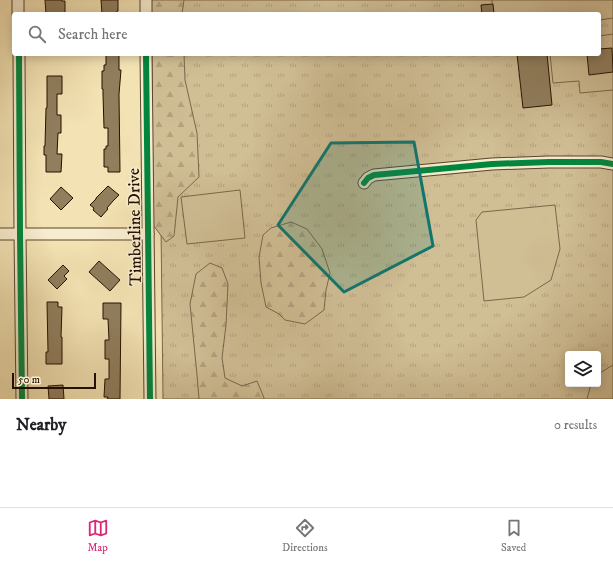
<!DOCTYPE html>
<html lang="en">
<head>
<meta charset="utf-8">
<style>
	body { margin:0; font-family:"IM FELL DW Pica",serif; background:#f2f2f2; color:#202124 }
	.controls { position:absolute; right:12px; bottom:12px; display:grid; overflow:hidden; border-radius:4px; box-shadow:0 2px 10px #0003 }
	.controls button { width:36px; height:36px; display:grid; place-items:center; padding:0; border:0; border-bottom:1px solid #e0e0e0; background:#fff; color:#202124; font:20px sans-serif }
	.scale { position:absolute; left:12px; bottom:10px; width:84px; box-sizing:border-box; padding-left:4px; border:2px solid #251100; border-top:0; font-size:11px; line-height:14px; white-space:nowrap; color:#251100; -webkit-text-stroke:3px #f7ecce; paint-order:stroke }
	.list { margin:0; padding:0; list-style:none }
	h2 { display:flex; justify-content:space-between; align-items:center; height:52px; margin:0; padding:0 16px; font-size:17px }
	h2 small { font-size:13px; font-weight:400; color:#757577 }
	.icon { flex:none; width:22px; height:22px; fill:none; stroke:currentColor; stroke-width:2; stroke-linecap:round; stroke-linejoin:round }
	.map { position:relative; flex:none; width:613px; height:399px; overflow:hidden }
	.search { position:absolute; background:#fff; box-shadow:0 2px 10px #0003; left:12px; right:12px; top:12px; height:44px; display:flex; align-items:center; gap:10px; box-sizing:border-box; padding:0 14px; border-radius:4px; color:#757577; font-size:15px }
	.sheet { height:108px; background:#fff }
	nav { display:flex; justify-content:space-around; align-items:center; box-sizing:border-box; height:56px; border-top:1px solid #e0e0e0; background:#fff; font-size:11px; color:#757577 }
	nav a { display:grid; justify-items:center; gap:2px }
	nav .on { color:#db2777 }
	.map>svg:first-child { display:block }
	.grass { fill:url(#grass-tufts); stroke:#7a684a; fill-rule:evenodd }
	.forest { fill:url(#forest-firs); stroke:#7a684a }
	.pitch { fill:#d0be95; stroke:#7a684a }
	.building { fill:#907e5d; stroke:#251100 }
	.lines { fill:none; stroke-linecap:round; stroke-linejoin:round }
	.street-casing { stroke:#58452d; stroke-width:13 }
	.street { stroke:#f7ecce; stroke-width:11 }
	.cycleway-casing { stroke:#f7ecce; stroke-width:8 }
	.cycleway { stroke:#00873e; stroke-width:6 }
	.marked { fill:#0f766e; fill-opacity:0.2; stroke:#0f766e; stroke-width:3; stroke-linejoin:round }
	.labels { text-anchor:middle; stroke-width:3; stroke-linejoin:round; paint-order:stroke }
	.street-label { font-size:17px; fill:#251100; stroke:#f7ecce }
</style>
</head>
<body>
<div class="map">
<svg width="613" height="399" viewBox="0 0 613 399">
	<defs>
		<pattern id="grass-tufts" width="24" height="20" patternUnits="userSpaceOnUse"><rect width="24" height="20" fill="#d0be95"/><path d="M3 7l-1-3M5 7V3M7 7l1-3M15 17l-1-3M17 17v-4M19 17l1-3" fill="none" stroke="#b2a27f"/></pattern>
		<pattern id="forest-firs" width="22" height="20" patternUnits="userSpaceOnUse"><rect width="22" height="20" fill="#d0be95"/><path d="M5 1l3.5 6h-7zM16 11l3.5 6h-7z" fill="#b2a27f"/></pattern>
	</defs>
	<rect width="100%" height="100%" fill="#f3e2b3"/>
	<filter id="stains"><feTurbulence type="fractalNoise" baseFrequency=".005" numOctaves="4"/><feColorMatrix values="0 0 0 0 .2 0 0 0 0 .09 0 0 0 0 .02 0 0 0 .5 -.17"/></filter>
	<radialGradient id="worn" r=".72"><stop offset=".6" stop-color="#630" stop-opacity="0"/><stop offset="1" stop-color="#630" stop-opacity=".3"/></radialGradient>
	<path class="grass" d="M 158,0 L 613,0 L 613,399 L 163,399 L 159,54 L 599,54 L 599,14 L 158,14 ZM 568,354 L 598,354 L 598,384 L 568,384 Z"/>
	<g class="forest">
		<polygon points="151,0 184,0 182,14 151,14"/>
		<polygon points="152,54 184,54 185,80 197,133 199,177 178,197 174,236 166,242 153,225"/>
		<polygon points="291,222 307,229 322,249 330,273 326,290 324,310 305,324 285,320 279,314 266,307 261,283 259,257 263,235 271,228"/>
		<polygon points="210,263 222,268 228,284 226,325 222,358 225,378 242,386 257,381 264,398 264,399 199,399 197,375 190,304 196,274"/>
	</g>
	<g class="pitch">
		<polygon points="492,0 613,0 613,18 599,20 599,14 493,14"/>
		<polygon points="613,34 613,90 580,93 579,81 553,83 550,54 570,54 570,55 573,55 573,54 599,54 599,36"/>
		<polygon points="240,190 245,238 187,244 181,197"/>
		<polygon points="555,205 560,249 551,280 524,297 484,301 476,220 482,212"/>
		<polygon points="613,365 613,399 587,399 591,384 598,384 598,374"/>
	</g>
	<g class="building">
		<polygon points="45,0 62,0 62,1 65,1 65,13 46,14"/>
		<polygon points="101,0 118,0 118,11 117,11 117,14 102,14"/>
		<polygon points="493,4 494,14 482,14 481,5"/>
		<polygon points="612,48 613,72 589,75 587,54 599,54 599,49"/>
		<polygon points="106,54 119,54 119,70 121,70 119,94 120,172 108,172 108,167 104,167 104,149 106,149 106,146 108,146 108,128 104,128 103,94 103,89 102,89 102,71 104,71 104,65 106,65"/>
		<polygon points="517,54 547,54 552,105 523,108"/>
		<polygon points="47,76 62,76 62,94 57,94 57,115 61,115 61,133 58,133 57,154 62,154 61,172 46,172 46,155 44,155 44,146 45,146 46,108 47,108"/>
		<polygon points="108,186 119,195 113,201 107,208 108,209 101,217 93,210 94,208 90,205 96,199 96,198"/>
		<polygon points="61,187 73,198 61,210 50,199"/>
		<polygon points="99,261 120,280 110,291 89,272"/>
		<polygon points="63,265 69,271 64,276 67,279 57,289 48,280"/>
		<polygon points="47,302 58,302 58,307 62,307 61,337 62,337 62,364 46,364 46,352 48,352"/>
		<polygon points="103,303 121,303 120,399 107,399 108,397 104,397 105,379 109,379 109,359 105,359 105,340 109,340 108,319 103,319"/>
		<polygon points="63,385 64,399 49,399 48,386"/>
	</g>
	<g class="lines">
		<defs>
			<g id="street">
				<polyline points="18,0 18,14"/>
				<polyline points="146,0 146,14"/>
				<polyline points="19,54 20,234 22,399"/>
				<polyline points="146,54 150,399"/>
				<polyline points="364,183 368,178 374,175 492,164 549,162 601,162 613,164"/>
				<polyline points="0,234 148,234"/>
			</g>
		</defs>
		<use href="#street" class="street-casing"/>
		<use href="#street" class="street"/>
		<defs>
			<g id="cycleway">
				<polyline points="19,54 20,234 22,399"/>
				<polyline points="146,54 150,399"/>
				<polyline points="364,183 368,178 374,175 492,164 549,162 601,162 613,164"/>
			</g>
		</defs>
		<use href="#cycleway" class="cycleway-casing"/>
		<use href="#cycleway" class="cycleway"/>
	</g>
	<path class="marked" d="M 414,142 L 433,246 L 344,292 L 278,225 L 331,143 Z"/>
	<g class="labels">
		<g class="street-label">
			<text transform="translate(134 227) rotate(-91)" y="6">Timberline Drive</text>
		</g>
	</g>
	<rect width="100%" height="100%" filter="url(#stains)"/>
	<rect width="100%" height="100%" fill="url(#worn)"/>
</svg>
<div class="controls">
<button><svg class="icon" aria-label="layers" viewBox="0 0 24 24"><path d="M12 4l9 5-9 5-9-5zM3 14l9 5 9-5"/></svg></button>
</div>
<div class="scale">50 m</div>
<div class="search"><svg class="icon" aria-label="search" viewBox="0 0 24 24"><circle cx="10" cy="10" r="6"/><path d="M15 15l6 6"/></svg>Search here</div>
</div>
<section class="sheet">
<h2>Nearby<small>0 results</small></h2>
<ul class="list">
</ul>
</section>
<nav>
<a class="on"><svg class="icon" aria-label="map" viewBox="0 0 24 24"><path d="M3 6l6-2 6 2 6-2v14l-6 2-6-2-6 2zM9 4v14M15 6v14"/></svg>Map</a>
<a><svg class="icon" aria-label="directions" viewBox="0 0 24 24"><path d="M12 3l9 9-9 9-9-9zM9 14v-3h6M13 9l2 2-2 2"/></svg>Directions</a>
<a><svg class="icon" aria-label="saved" viewBox="0 0 24 24"><path d="M7 4h10v16l-5-4-5 4z"/></svg>Saved</a>
</nav>
</body>
</html>
